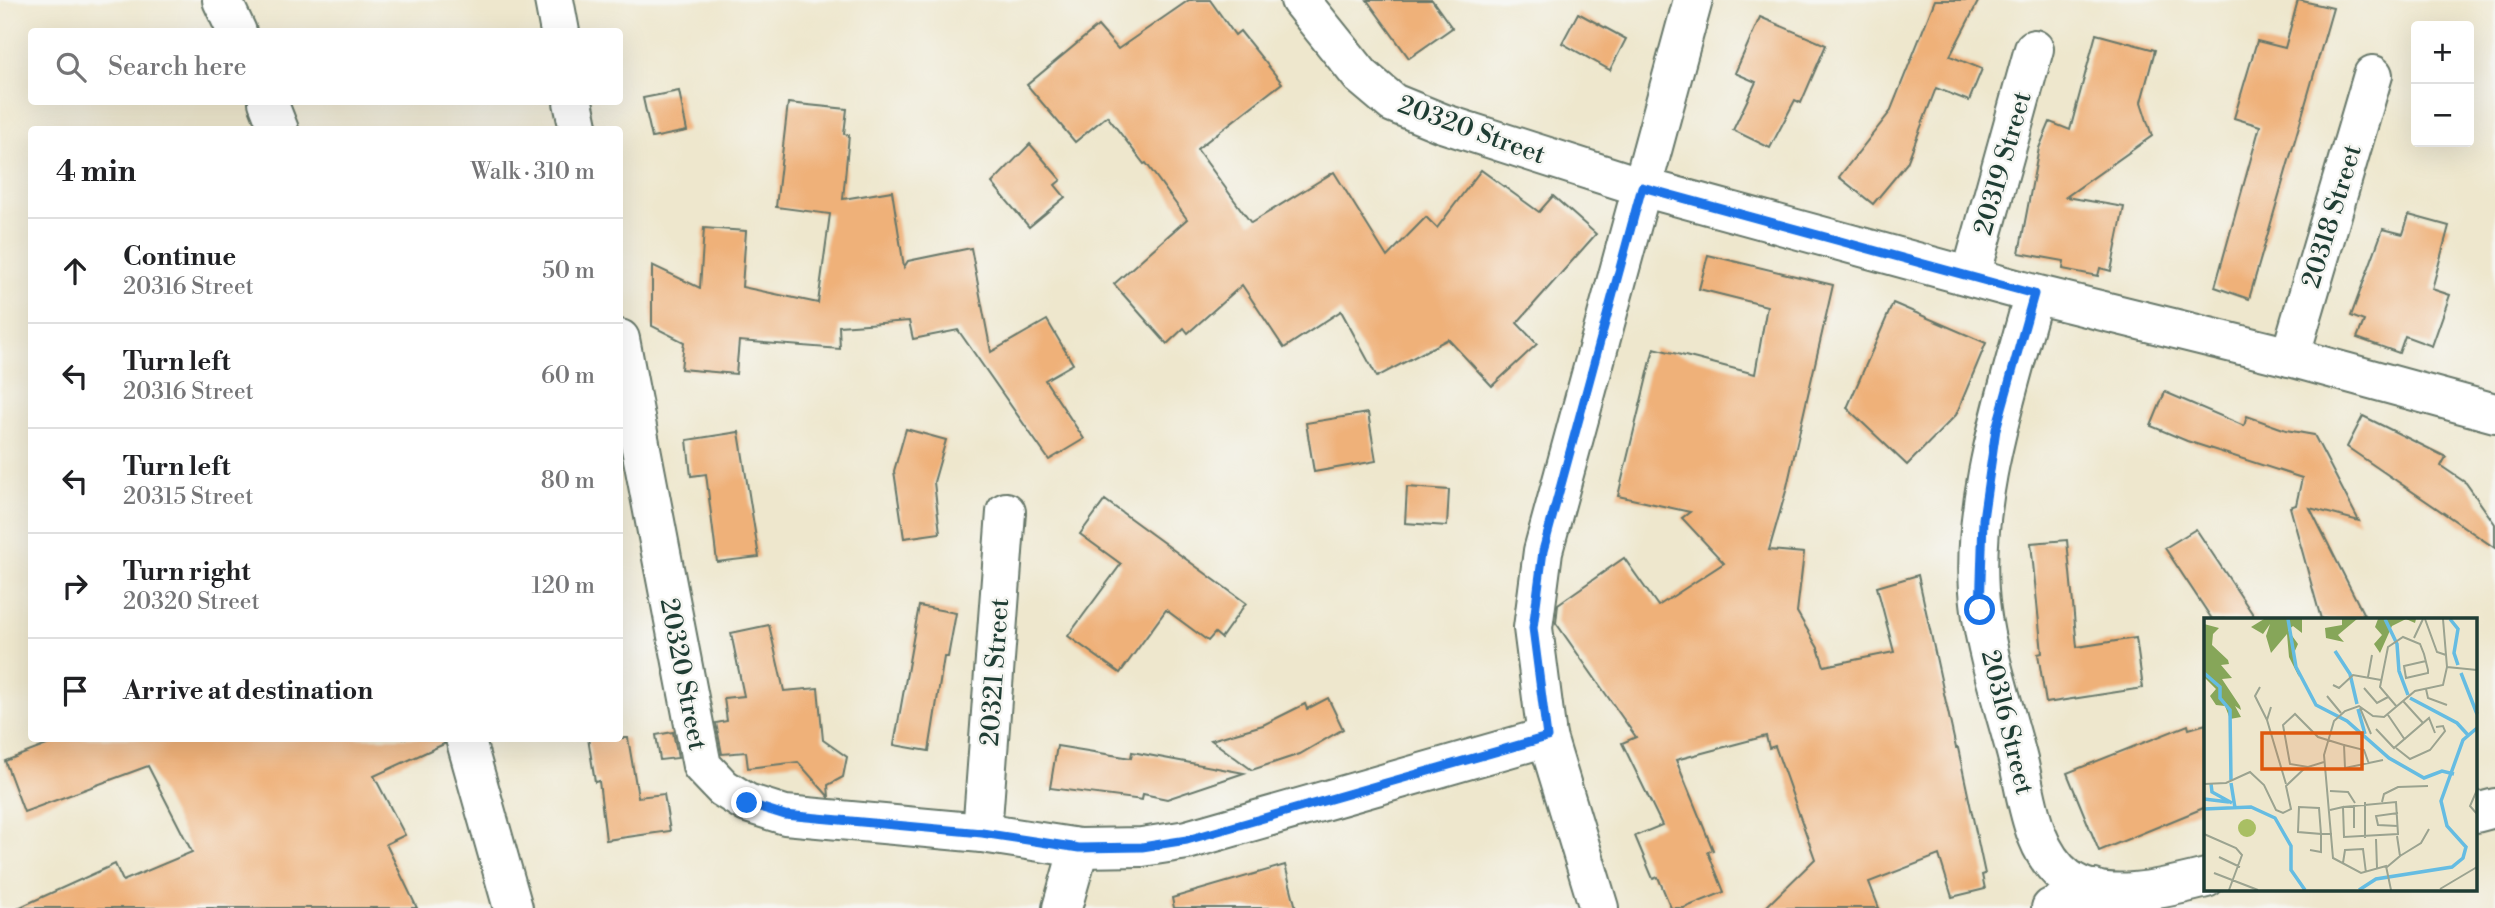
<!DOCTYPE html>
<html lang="en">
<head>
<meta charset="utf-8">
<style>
	body { margin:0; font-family:"Libre Bodoni",serif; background:#f2f2f2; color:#202124 }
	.controls { position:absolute; right:21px; top:21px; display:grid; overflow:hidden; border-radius:7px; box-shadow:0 7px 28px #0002 }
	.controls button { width:63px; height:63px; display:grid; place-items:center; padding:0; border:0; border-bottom:2px solid #e0e0e0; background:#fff; color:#202124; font:35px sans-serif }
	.stop { position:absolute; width:21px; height:21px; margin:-16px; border:5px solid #1a73e8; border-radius:50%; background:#fff }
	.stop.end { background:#1a73e8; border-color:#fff; box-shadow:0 2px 7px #0008 }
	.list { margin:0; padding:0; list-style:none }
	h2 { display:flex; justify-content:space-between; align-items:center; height:91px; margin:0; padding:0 28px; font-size:30px }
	h2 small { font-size:23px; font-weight:400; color:#757577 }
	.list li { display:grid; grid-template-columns:46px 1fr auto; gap:21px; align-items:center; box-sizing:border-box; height:105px; padding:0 28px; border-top:2px solid #e0e0e0 }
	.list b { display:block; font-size:26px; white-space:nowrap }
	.list p { margin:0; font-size:23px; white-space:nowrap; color:#757577 }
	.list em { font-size:23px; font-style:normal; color:#757577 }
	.icon { flex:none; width:38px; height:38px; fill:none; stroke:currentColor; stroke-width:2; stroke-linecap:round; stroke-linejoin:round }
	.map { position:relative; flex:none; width:2495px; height:908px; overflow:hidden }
	.search { position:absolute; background:#fff; box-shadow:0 7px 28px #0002; left:28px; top:28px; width:595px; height:77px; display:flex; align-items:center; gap:18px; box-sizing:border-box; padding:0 24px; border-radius:7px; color:#757577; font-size:26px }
	.panel { position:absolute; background:#fff; box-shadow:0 7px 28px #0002; left:28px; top:126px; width:595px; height:616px; border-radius:7px }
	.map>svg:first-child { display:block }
	.building { fill:#efb179 }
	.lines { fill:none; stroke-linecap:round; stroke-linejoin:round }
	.minor-casing { stroke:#67786a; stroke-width:42 }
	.minor { stroke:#fff; stroke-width:38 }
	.route { stroke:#1a73e8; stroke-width:9 }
	.labels { text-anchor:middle; stroke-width:5; stroke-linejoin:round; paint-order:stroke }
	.street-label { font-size:26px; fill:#1f3d34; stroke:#f6f6f2 }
	.inset-river { fill:none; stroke:#65bce2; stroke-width:3.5 }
	.inset-road { fill:none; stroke:#9ba390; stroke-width:2 }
	.view { fill:#de580e; fill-opacity:0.15; stroke:#de580e; stroke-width:3.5 }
	.inset-edge { fill:none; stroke:#1f3d34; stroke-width:3.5 }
</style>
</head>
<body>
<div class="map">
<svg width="2495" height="908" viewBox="0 0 2495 908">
	<rect width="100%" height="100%" fill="#f6f6f2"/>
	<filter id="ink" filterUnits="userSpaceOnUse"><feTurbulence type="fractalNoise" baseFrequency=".0143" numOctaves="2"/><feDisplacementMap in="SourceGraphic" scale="14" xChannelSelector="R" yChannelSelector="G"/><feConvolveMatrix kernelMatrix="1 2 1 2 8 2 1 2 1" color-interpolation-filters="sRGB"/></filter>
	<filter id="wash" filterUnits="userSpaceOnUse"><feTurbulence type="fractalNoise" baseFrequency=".00686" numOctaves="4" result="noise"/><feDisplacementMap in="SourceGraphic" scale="28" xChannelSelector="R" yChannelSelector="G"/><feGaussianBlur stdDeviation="1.57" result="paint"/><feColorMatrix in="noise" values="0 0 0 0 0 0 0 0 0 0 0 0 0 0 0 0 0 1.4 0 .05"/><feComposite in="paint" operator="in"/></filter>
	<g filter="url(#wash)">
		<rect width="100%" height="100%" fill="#eee7cd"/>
		<g id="blocks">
			<g class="building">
				<polygon points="1189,0 1210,0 1235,35 1240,31 1282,83 1197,149 1251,223 1334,172 1387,257 1426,217 1437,228 1481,170 1539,212 1553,196 1596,234 1517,323 1537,344 1492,386 1448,339 1377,377 1341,311 1284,348 1242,285 1188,333 1184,328 1167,344 1114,284 1187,219 1146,163 1144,164 1107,116 1075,142 1027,85 1098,26 1118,49"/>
				<polygon points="1367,0 1432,0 1452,28 1409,58"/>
				<polygon points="1935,0 1979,0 1950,56 1982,69 1969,101 1936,88 1907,163 1873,204 1839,177 1890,112"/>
				<polygon points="2298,0 2333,8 2249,299 2215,287 2260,126 2234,118 2257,41 2285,48"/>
				<polygon points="1578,13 1626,39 1610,70 1562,43"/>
				<polygon points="1760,17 1826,45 1801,103 1795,100 1770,148 1733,130 1756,82 1735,73"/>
				<polygon points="2096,34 2155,50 2141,102 2152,136 2066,197 2124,207 2111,271 2100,268 2098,276 2063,269 2064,261 2019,253 2039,148 2050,122 2070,130"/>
				<polygon points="679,91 687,131 652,138 643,98"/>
				<polygon points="788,103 847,109 844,134 849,135 843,199 892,191 904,267 908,261 971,248 991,352 1047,320 1073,364 1045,380 1084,439 1049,460 958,330 913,339 909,321 839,326 840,349 739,341 736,374 681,369 684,342 652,326 652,265 700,288 704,228 746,231 742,287 818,303 830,214 776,207"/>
				<polygon points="1030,144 1061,180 1055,185 1065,197 1029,227 992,183"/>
				<polygon points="2409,215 2449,226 2432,289 2450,295 2432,346 2405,336 2399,353 2357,338 2364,321 2351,316 2383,229 2403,234"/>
				<polygon points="1708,255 1833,285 1786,491 1769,550 1804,553 1797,612 1818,648 1824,666 1894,652 1877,587 1918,575 1956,748 1958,748 1985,874 1982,875 1985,889 1952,897 1939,855 1869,882 1879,908 1765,908 1815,859 1775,746 1769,748 1766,736 1676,760 1713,850 1708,852 1724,892 1684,908 1671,908 1658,877 1653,879 1635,836 1662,825 1622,743 1636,737 1556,623 1558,604 1624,558 1658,606 1724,563 1682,518 1690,512 1618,496 1654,348 1755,374 1767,306 1699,289"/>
				<polygon points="1893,303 1986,343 1956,415 1907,465 1847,408"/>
				<polygon points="2165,392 2244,426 2247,416 2286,430 2314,435 2359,521 2310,508 2366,619 2321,619 2290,507 2296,505 2302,478 2187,441 2151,426"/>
				<polygon points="1368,413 1376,461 1314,472 1306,423"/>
				<polygon points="2363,416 2446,457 2441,466 2466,483 2495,524 2495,548 2347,447"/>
				<polygon points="906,429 946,440 934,482 940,533 904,538 894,471"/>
				<polygon points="739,432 759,557 717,562 706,474 691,476 687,440"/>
				<polygon points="1407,487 1449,490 1447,526 1405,523"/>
				<polygon points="1105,500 1246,603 1221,638 1215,633 1208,641 1166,610 1120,673 1068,636 1121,564 1080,534"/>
				<polygon points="2196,529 2256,619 2212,619 2165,548"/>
				<polygon points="2067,540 2077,647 2136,638 2143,688 2046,703 2038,654 2042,653 2031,543"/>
				<polygon points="919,606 956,613 948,657 944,657 929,751 894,745"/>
				<polygon points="769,625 784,691 818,688 823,740 847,757 843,777 828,785 829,797 798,762 748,768 746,752 722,754 716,723 727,721 724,698 744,696 731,633"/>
				<polygon points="1328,698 1343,729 1300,754 1252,770 1211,740 1263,725 1305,704 1307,709"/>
				<polygon points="2206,724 2206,807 2099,851 2067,773 2188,725 2189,729"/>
				<polygon points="673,732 678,758 660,760 656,735"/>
				<polygon points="65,738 444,738 444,744 374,776 405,835 386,844 417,908 18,908 115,864 123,881 192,852 148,766 24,812 5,761"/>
				<polygon points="588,738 628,738 638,797 664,794 670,831 606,840 599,781 595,782"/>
				<polygon points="1057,746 1131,758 1132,752 1244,773 1167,799 1143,794 1142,800 1050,788"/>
				<polygon points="1285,865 1296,908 1174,908 1172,898"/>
			</g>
		</g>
	</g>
	<g filter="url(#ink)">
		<use href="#blocks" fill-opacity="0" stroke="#67786a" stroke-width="2"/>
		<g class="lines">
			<defs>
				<g id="minor">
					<polyline points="222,0 237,32"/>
					<polyline points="554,0 560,32"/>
					<path d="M 1300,0 L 1361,76 L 1393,103 L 1442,123 L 1642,187 L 2034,294 C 2008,390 1967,510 1981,610 C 1987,659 2007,715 2019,764 C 2028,803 2033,852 2067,878 C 2103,905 2167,888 2206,878"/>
					<polyline points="268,102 279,130"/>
					<polyline points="573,102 579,130"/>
					<polyline points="1971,276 2034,49"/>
					<polyline points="2034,294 2290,357 2495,413"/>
					<polyline points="620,339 702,766 723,788 747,803 785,815 982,833 1079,848 1142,847 1187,840 1547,737"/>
					<polyline points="2290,357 2373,75"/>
					<polyline points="465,738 513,908"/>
					<polyline points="2476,813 2495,808"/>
					<polyline points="982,833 1006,512"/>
					<polyline points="1062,908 1079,848"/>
					<polyline points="1599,908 1547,737 1533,628 1543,551 1693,0"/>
					<polyline points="2051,908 2094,889"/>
				</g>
			</defs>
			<use href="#minor" class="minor-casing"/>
			<use href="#minor" class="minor"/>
		</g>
	</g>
	<g class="lines" filter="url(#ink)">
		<polyline class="route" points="747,803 785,815 982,833 1079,848 1142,847 1187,840 1547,737 1533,628 1543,551 1642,187 2034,294 1996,429 1983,519 1980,610"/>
	</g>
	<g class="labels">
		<g class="street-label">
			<text transform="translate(1472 129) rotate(20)" y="9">20320 Street</text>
			<text transform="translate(2002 163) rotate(-74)" y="9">20319 Street</text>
			<text transform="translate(2331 216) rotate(-73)" y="9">20318 Street</text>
			<text transform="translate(994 672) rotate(-86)" y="9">20321 Street</text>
			<text transform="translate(684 674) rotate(79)" y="9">20320 Street</text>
			<text transform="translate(2008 722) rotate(76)" y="9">20316 Street</text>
		</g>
	</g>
	<g transform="translate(2204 618)">
		<rect width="273" height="273" fill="#eee7cd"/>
		<path d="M34 210a9 9 0 1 1 18 0a9 9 0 1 1-18 0Z" fill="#a9bf63"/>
		<path d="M 60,1 L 98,1 L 98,15 L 89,8 L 84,12 L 94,26 L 90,35 L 95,59 L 85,39 L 83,16 L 67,35 L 62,18 L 66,6 L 59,16 L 47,9 ZM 138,1 L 153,1 L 134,17 L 140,24 L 122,20 L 121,10 L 138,7 ZM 174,1 L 212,1 L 211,5 L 202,1 L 188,8 L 176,35 L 170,26 L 178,17 L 171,9 ZM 0,6 L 15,10 L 9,16 L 8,27 L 24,42 L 25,46 L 17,47 L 28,60 L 18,61 L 36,88 L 37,92 L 31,88 L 37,99 L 26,101 L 21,88 L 12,87 L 6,78 L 12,71 L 0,59 Z" fill="#86a659"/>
		<path class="inset-river" d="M 84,1 L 92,49 L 112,87 L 143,103 L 185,140 L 220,160 L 238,153 L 250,156M 181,1 L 193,26 L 195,53 L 204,77M 246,1 L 254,11 L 250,35 L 254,47M 131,33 L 146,56 L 153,86M 0,55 L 16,69 L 16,80 L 26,92 L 27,162M 257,55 L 273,96M 206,80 L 253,105 L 264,117M 154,91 L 161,116M 27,165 L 31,190M 7,166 L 8,174 L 28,185M 0,181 L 25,184M 0,191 L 47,189 L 71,200 L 87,228 L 87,252 L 101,272M 155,272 L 172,261 L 248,249 L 259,240 L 262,229 L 243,208 L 237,183 L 259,122 L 273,110"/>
		<path class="inset-road" d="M 221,1 L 233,34 L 242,37M 210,20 L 219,1M 243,49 L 273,52M 164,59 L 168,37M 129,67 L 135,70 L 149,57 L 177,62M 56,69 L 51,78 L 63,102M 160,70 L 173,85 L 184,79M 222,71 L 224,80 L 243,87M 123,78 L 137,95M 199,83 L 219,105M 67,89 L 63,102 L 82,166M 193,89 L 176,69 L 184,29 L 199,19 L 216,26 L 220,36 L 224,52 L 224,55 L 202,60 L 200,48 L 222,43M 156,90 L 167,116M 184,97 L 201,122M 172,111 L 190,130 L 225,100 L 231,115M 140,127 L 160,132 L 165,146M 192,130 L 206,141 L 226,132 L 241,113 L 239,108 L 232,109M 120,144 L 104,149 L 86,146 L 79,107 L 91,96 L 114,119 L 140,127 L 141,150 L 179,142M 0,166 L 22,165 L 46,154 L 60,167 L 72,192 L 79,195 L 87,191 L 82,168 L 102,149M 273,172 L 266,188 L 273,196M 126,173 L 144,174 L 151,185M 161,184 L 161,220M 178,184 L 180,176 L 194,169 L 224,168M 150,187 L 150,210M 126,192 L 139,189 L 140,219 L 194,216 L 192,184 L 139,189M 194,208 L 174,207 L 172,198 L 194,195M 0,216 L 32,230 L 38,237 L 25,272M 172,221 L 173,250M 106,232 L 117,234 L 117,216 L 94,214 L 95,189 L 115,190 L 117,216 L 128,216M 196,238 L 217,225 L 225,211M 15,239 L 36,249M 139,245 L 141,232 L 159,231 L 162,255M 183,249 L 196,238 L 193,218M 10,255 L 54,272M 236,271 L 273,249M 187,272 L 182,248 L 157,255 L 129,240 L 120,137 L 130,103 L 141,93 L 155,88 L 169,98 L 180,99 L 211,73 L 239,67 L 243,49 L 239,1"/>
		<path class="view" d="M 58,115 L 158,115 L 158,151 L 58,151 Z"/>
		<rect width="273" height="273" class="inset-edge"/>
	</g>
</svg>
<div class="controls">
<button>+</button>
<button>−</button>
</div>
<div class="stop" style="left:1980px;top:610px"></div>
<div class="stop end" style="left:747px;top:803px"></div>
<div class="search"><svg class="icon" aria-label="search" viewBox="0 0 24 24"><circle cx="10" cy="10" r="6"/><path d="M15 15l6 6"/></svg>Search here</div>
<section class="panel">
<h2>4 min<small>Walk · 310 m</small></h2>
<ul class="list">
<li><svg class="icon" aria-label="ahead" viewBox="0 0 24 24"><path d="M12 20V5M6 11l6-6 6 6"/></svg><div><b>Continue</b><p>20316 Street</p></div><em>50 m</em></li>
<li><svg class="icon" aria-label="left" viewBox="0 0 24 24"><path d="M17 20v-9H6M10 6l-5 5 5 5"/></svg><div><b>Turn left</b><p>20316 Street</p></div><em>60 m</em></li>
<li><svg class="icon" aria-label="left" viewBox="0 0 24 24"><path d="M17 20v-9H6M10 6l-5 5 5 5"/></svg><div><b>Turn left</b><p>20315 Street</p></div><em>80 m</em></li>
<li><svg class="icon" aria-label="right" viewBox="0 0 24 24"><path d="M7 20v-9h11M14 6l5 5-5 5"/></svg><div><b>Turn right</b><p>20320 Street</p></div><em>120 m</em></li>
<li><svg class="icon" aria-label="arrive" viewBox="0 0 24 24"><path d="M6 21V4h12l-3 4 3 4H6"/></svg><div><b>Arrive at destination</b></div></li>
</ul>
</section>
</div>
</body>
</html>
